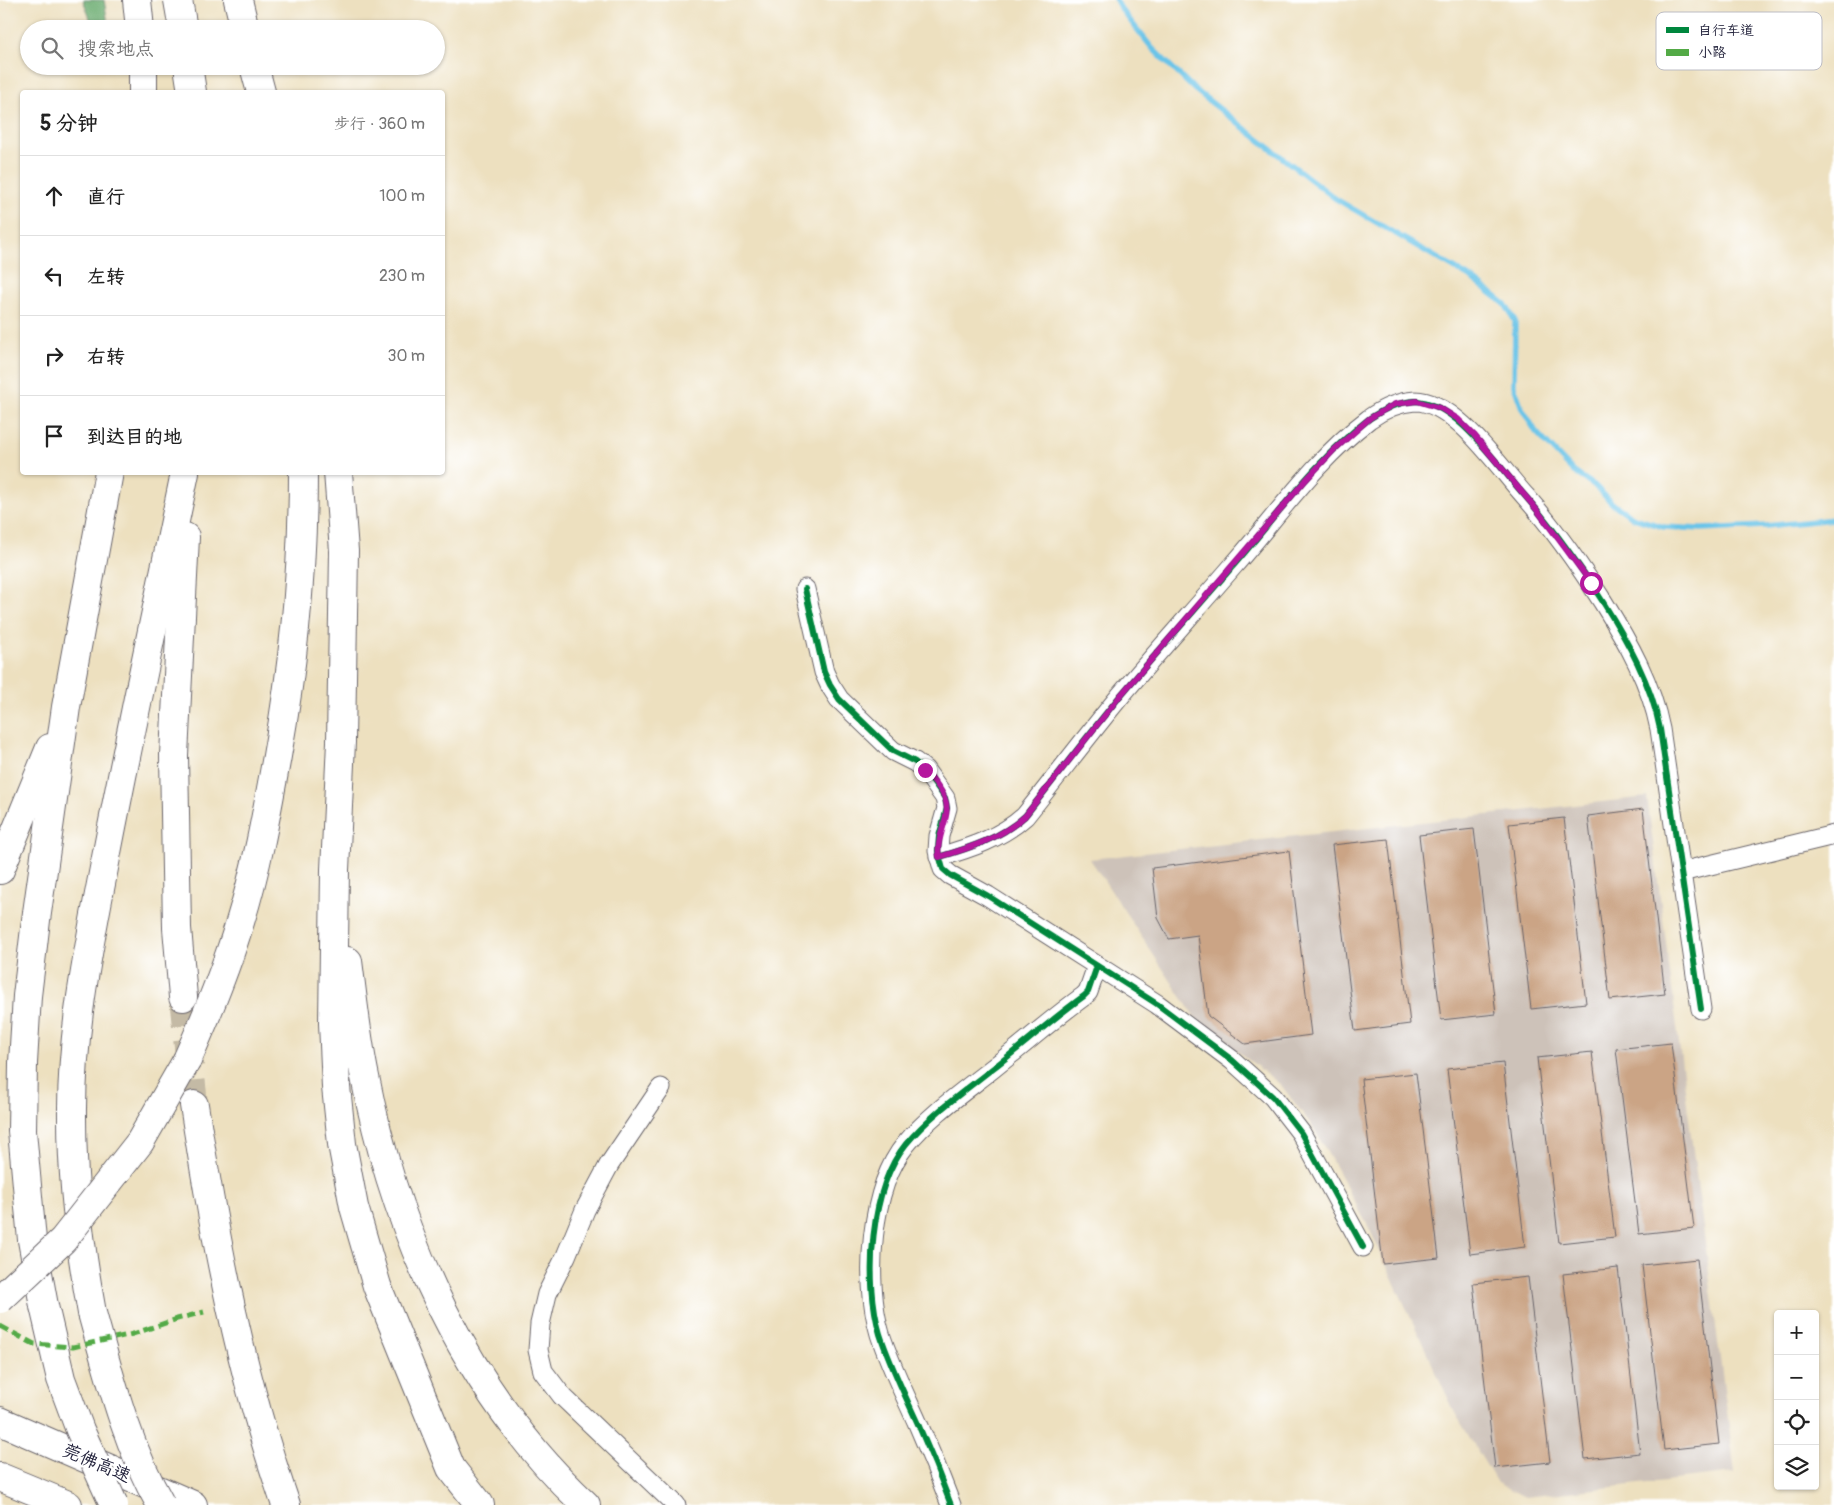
<!DOCTYPE html>
<html lang="zh">
<head>
<meta charset="utf-8">
<style>
	body { margin:0; font-family:Pangolin,"LXGW WenKai TC",sans-serif; background:#f2f2f2; color:#222 }
	.controls { position:absolute; right:15px; bottom:15px; display:grid; overflow:hidden; border-radius:5px; box-shadow:0 1px 4px #0004 }
	.controls button { width:45px; height:45px; display:grid; place-items:center; padding:0; border:0; border-bottom:1px solid #e0e0e0; background:#fff; color:#222; font:25px sans-serif }
	.stop { position:absolute; width:15px; height:15px; margin:-11px; border:4px solid #b5179e; border-radius:50%; background:#fff }
	.stop.end { background:#b5179e; border-color:#fff; box-shadow:0 1px 5px #0008 }
	.list { margin:0; padding:0; list-style:none }
	h2 { display:flex; justify-content:space-between; align-items:center; height:65px; margin:0; padding:0 20px; font-size:21px }
	h2 small { font-size:16px; font-weight:400; color:#767676 }
	.list li { display:grid; grid-template-columns:32px 1fr auto; gap:15px; align-items:center; box-sizing:border-box; height:80px; padding:0 20px; border-top:1px solid #e0e0e0 }
	.list b { display:block; font-size:19px; white-space:nowrap }
	.list em { font-size:16px; font-style:normal; color:#767676 }
	.icon { flex:none; width:28px; height:28px; fill:none; stroke:currentColor; stroke-width:2; stroke-linecap:round; stroke-linejoin:round }
	.map { position:relative; flex:none; width:1834px; height:1505px; overflow:hidden }
	.search { position:absolute; background:#fff; box-shadow:0 1px 4px #0004; left:20px; top:20px; width:425px; height:55px; display:flex; align-items:center; gap:12px; box-sizing:border-box; padding:0 18px; border-radius:28px; color:#767676; font-size:19px }
	.panel { position:absolute; background:#fff; box-shadow:0 1px 4px #0004; left:20px; top:90px; width:425px; height:385px; border-radius:5px }
	.map>svg:first-child { display:block }
	.industrial { fill:#cdc2b9 }
	.forest { fill:#69ab6e; stroke:#466654 }
	.lines { fill:none; stroke-linecap:round; stroke-linejoin:round }
	.stream { stroke:#6ac4e8; stroke-width:5.5 }
	.building { fill:#cba485 }
	.highway-tunnel { stroke:#c4baa5; stroke-width:28; stroke-dasharray:28 14; stroke-linecap:butt }
	.street-casing { stroke:#696469; stroke-width:21 }
	.highway-casing { stroke:#696469; stroke-width:30 }
	.street { stroke:#fff; stroke-width:19 }
	.highway { stroke:#fff; stroke-width:28 }
	.highway-bridge-casing { stroke:#696469; stroke-width:30; stroke-linecap:butt }
	.highway-bridge { stroke:#fff; stroke-width:28 }
	.quiet { stroke:#53aa46; stroke-width:5; stroke-dasharray:10 5; stroke-linecap:butt }
	.cycleway-casing { stroke:#fff; stroke-width:9 }
	.cycleway { stroke:#00873e; stroke-width:6 }
	.route { stroke:#b5179e; stroke-width:6 }
	.labels { text-anchor:middle; stroke-width:4.5; stroke-linejoin:round; paint-order:stroke }
	.street-label { font-size:18px; fill:#22223b; stroke:#fff }
	.key { fill:#fff; stroke:#bdbdc4; stroke-width:1 }
	.key-label { font-size:14px; fill:#22223b }
</style>
</head>
<body>
<div class="map">
<svg width="1834" height="1505" viewBox="0 0 1834 1505">
	<rect width="100%" height="100%" fill="#fff"/>
	<filter id="ink" filterUnits="userSpaceOnUse"><feTurbulence type="fractalNoise" baseFrequency=".02" numOctaves="2"/><feDisplacementMap in="SourceGraphic" scale="10" xChannelSelector="R" yChannelSelector="G"/><feConvolveMatrix kernelMatrix="1 2 1 2 8 2 1 2 1" color-interpolation-filters="sRGB"/></filter>
	<filter id="wash" filterUnits="userSpaceOnUse"><feTurbulence type="fractalNoise" baseFrequency=".0096" numOctaves="4" result="noise"/><feDisplacementMap in="SourceGraphic" scale="20" xChannelSelector="R" yChannelSelector="G"/><feGaussianBlur stdDeviation="1.12" result="paint"/><feColorMatrix in="noise" values="0 0 0 0 0 0 0 0 0 0 0 0 0 0 0 0 0 1.4 0 .05"/><feComposite in="paint" operator="in"/></filter>
	<g filter="url(#wash)">
		<rect width="100%" height="100%" fill="#ede0bf"/>
		<polygon class="industrial" points="1647,797 1735,1473 1525,1497 1497,1483 1455,1413 1368,1226 1313,1127 1281,1085 1196,1019 1090,859"/>
		<polygon class="forest" points="83,0 104,0 109,29 94,29"/>
		<g class="lines">
			<polyline class="stream" points="1116,0 1121,9 1152,48 1194,89 1275,152 1336,199 1473,279 1505,304 1515,321 1514,386 1522,408 1536,432 1574,472 1594,485 1613,504 1634,518 1664,527 1701,529 1766,526 1834,519"/>
		</g>
		<g id="blocks">
			<g class="building">
				<polygon points="1643,809 1665,994 1610,1000 1588,816"/>
				<polygon points="1564,818 1586,1003 1531,1009 1509,824"/>
				<polygon points="1474,829 1496,1014 1441,1020 1419,835"/>
				<polygon points="1388,839 1410,1024 1355,1031 1332,845"/>
				<polygon points="1289,851 1311,1035 1245,1044 1208,1016 1198,935 1169,939 1158,918 1152,868"/>
				<polygon points="1671,1043 1694,1228 1639,1234 1616,1049"/>
				<polygon points="1592,1052 1615,1237 1559,1243 1537,1058"/>
				<polygon points="1503,1063 1525,1247 1470,1254 1447,1069"/>
				<polygon points="1416,1073 1439,1258 1383,1264 1361,1079"/>
				<polygon points="1697,1259 1719,1444 1664,1450 1642,1265"/>
				<polygon points="1618,1268 1640,1453 1585,1459 1563,1274"/>
				<polygon points="1528,1277 1550,1462 1495,1468 1473,1283"/>
			</g>
		</g>
	</g>
	<g filter="url(#ink)">
		<use href="#blocks" fill-opacity="0" stroke="#696469" stroke-width="1"/>
		<g class="lines">
			<polyline class="highway-tunnel" points="183,997 194,1105"/>
			<defs>
				<g id="street">
					<polyline points="805,589 824,672 830,685 839,699 893,751 915,762 925,770 945,798 947,808 939,836 938,851 943,869 950,875 988,896 1157,1004 1232,1060 1273,1097 1301,1133 1363,1247"/>
					<path d="M 939,857 C 970,848 1001,838 1025,816 C 1057,776 1088,735 1121,695 C 1158,651 1196,609 1233,566 C 1277,516 1316,459 1369,419 C 1383,409 1398,402 1415,401 C 1456,401 1500,469 1526,497 C 1555,530 1580,566 1603,602 C 1628,642 1651,683 1660,729 L 1701,1009"/>
					<polyline points="1681,872 1834,835"/>
					<polyline points="661,1088 609,1165 585,1210 566,1256 547,1294 540,1324 538,1350 543,1371 562,1396 676,1505"/>
					<path d="M 951,1505 C 941,1478 930,1451 918,1424 C 905,1395 890,1365 880,1334 C 864,1281 870,1188 906,1144 C 930,1115 963,1092 992,1069 C 1023,1045 1052,1019 1084,996 L 1088,992 L 1097,966"/>
				</g>
				<g id="highway">
					<polyline points="137,0 140,29"/>
					<polyline points="178,0 183,29"/>
					<polyline points="238,0 245,29"/>
					<polyline points="143,66 143,92"/>
					<polyline points="188,66 192,92"/>
					<polyline points="254,66 261,92"/>
					<polyline points="338,472 344,551 341,742 335,870 333,1023 336,1087 342,1144 354,1207 377,1286 451,1468 480,1505"/>
					<polyline points="0,870 50,748"/>
					<path d="M 348,961 C 353,1000 357,1039 365,1077 C 396,1236 467,1394 586,1505"/>
					<polyline points="183,997 177,928 174,755 185,537"/>
					<path d="M 187,1060 C 207,1015 226,969 240,922 C 257,868 267,811 277,756 C 294,662 303,568 303,472"/>
					<path d="M 194,1105 C 215,1240 241,1376 286,1505"/>
					<polyline points="44,1306 32,1240 22,1131 23,1063 27,996 36,920 66,707 109,472"/>
					<path d="M 92,1313 C 80,1248 72,1183 72,1117 C 71,1032 89,946 105,863 C 130,732 158,603 185,473"/>
					<polyline points="0,1421 193,1505"/>
					<polyline points="0,1477 68,1505"/>
				</g>
			</defs>
			<use href="#street" class="street-casing"/>
			<use href="#highway" class="highway-casing"/>
			<use href="#street" class="street"/>
			<use href="#highway" class="highway"/>
			<defs>
				<g id="highway-bridge">
					<polyline points="0,1299 63,1240 140,1142 187,1060"/>
					<polyline points="44,1306 61,1379 80,1430 114,1505"/>
					<path d="M 92,1313 C 110,1378 127,1446 161,1505"/>
				</g>
			</defs>
			<use href="#highway-bridge" class="highway-bridge-casing"/>
			<use href="#highway-bridge" class="highway-bridge"/>
			<polyline class="quiet" points="0,1326 34,1344 73,1347 133,1334 177,1319 204,1312"/>
			<defs>
				<g id="cycleway">
					<polyline points="805,589 824,672 830,685 839,699 893,751 915,762 925,770 945,798 947,808 939,836 938,851 943,869 950,875 988,896 1157,1004 1232,1060 1273,1097 1301,1133 1363,1247"/>
					<path d="M 939,857 C 970,848 1001,838 1025,816 C 1057,776 1088,735 1121,695 C 1158,651 1196,609 1233,566 C 1277,516 1316,459 1369,419 C 1383,409 1398,402 1415,401 C 1456,401 1500,469 1526,497 C 1555,530 1580,566 1603,602 C 1628,642 1651,683 1660,729 L 1701,1009"/>
					<path d="M 951,1505 C 941,1478 930,1451 918,1424 C 905,1395 890,1365 880,1334 C 864,1281 870,1188 906,1144 C 930,1115 963,1092 992,1069 C 1023,1045 1052,1019 1084,996 L 1088,992 L 1097,966"/>
				</g>
			</defs>
			<use href="#cycleway" class="cycleway-casing"/>
			<use href="#cycleway" class="cycleway"/>
		</g>
	</g>
	<g class="lines" filter="url(#ink)">
		<path class="route" d="M 925,770 C 932,779 942,789 945,799 C 952,817 935,836 939,857 C 970,848 1001,838 1025,816 L 1120,696 L 1304,482 L 1334,450 L 1370,418 L 1395,404 L 1417,401 L 1440,408 L 1458,419 L 1474,435 L 1537,510 L 1591,583"/>
	</g>
	<g class="labels">
		<g class="street-label">
			<text transform="translate(97 1463) rotate(23)" y="6">莞佛高速</text>
		</g>
	</g>
	<rect x="1656" y="12" width="166" height="58" rx="8" class="key"/>
	<rect x="1666" y="27" width="23" height="6" fill="#00873e"/>
	<rect x="1666" y="49" width="23" height="7" fill="#53aa46"/>
	<g class="key-label">
		<text x="1698" y="35">自行车道</text>
		<text x="1698" y="57">小路</text>
	</g>
</svg>
<div class="controls">
<button>+</button>
<button>−</button>
<button><svg class="icon" aria-label="locate" viewBox="0 0 24 24"><circle cx="12" cy="12" r="6"/><path d="M12 2v4M12 18v4M2 12h4M18 12h4"/></svg></button>
<button><svg class="icon" aria-label="layers" viewBox="0 0 24 24"><path d="M12 4l9 5-9 5-9-5zM3 14l9 5 9-5"/></svg></button>
</div>
<div class="stop" style="left:1591px;top:583px"></div>
<div class="stop end" style="left:925px;top:770px"></div>
<div class="search"><svg class="icon" aria-label="search" viewBox="0 0 24 24"><circle cx="10" cy="10" r="6"/><path d="M15 15l6 6"/></svg>搜索地点</div>
<section class="panel">
<h2>5 分钟<small>步行 · 360 m</small></h2>
<ul class="list">
<li><svg class="icon" aria-label="ahead" viewBox="0 0 24 24"><path d="M12 20V5M6 11l6-6 6 6"/></svg><div><b>直行</b></div><em>100 m</em></li>
<li><svg class="icon" aria-label="left" viewBox="0 0 24 24"><path d="M17 20v-9H6M10 6l-5 5 5 5"/></svg><div><b>左转</b></div><em>230 m</em></li>
<li><svg class="icon" aria-label="right" viewBox="0 0 24 24"><path d="M7 20v-9h11M14 6l5 5-5 5"/></svg><div><b>右转</b></div><em>30 m</em></li>
<li><svg class="icon" aria-label="arrive" viewBox="0 0 24 24"><path d="M6 21V4h12l-3 4 3 4H6"/></svg><div><b>到达目的地</b></div></li>
</ul>
</section>
</div>
</body>
</html>
